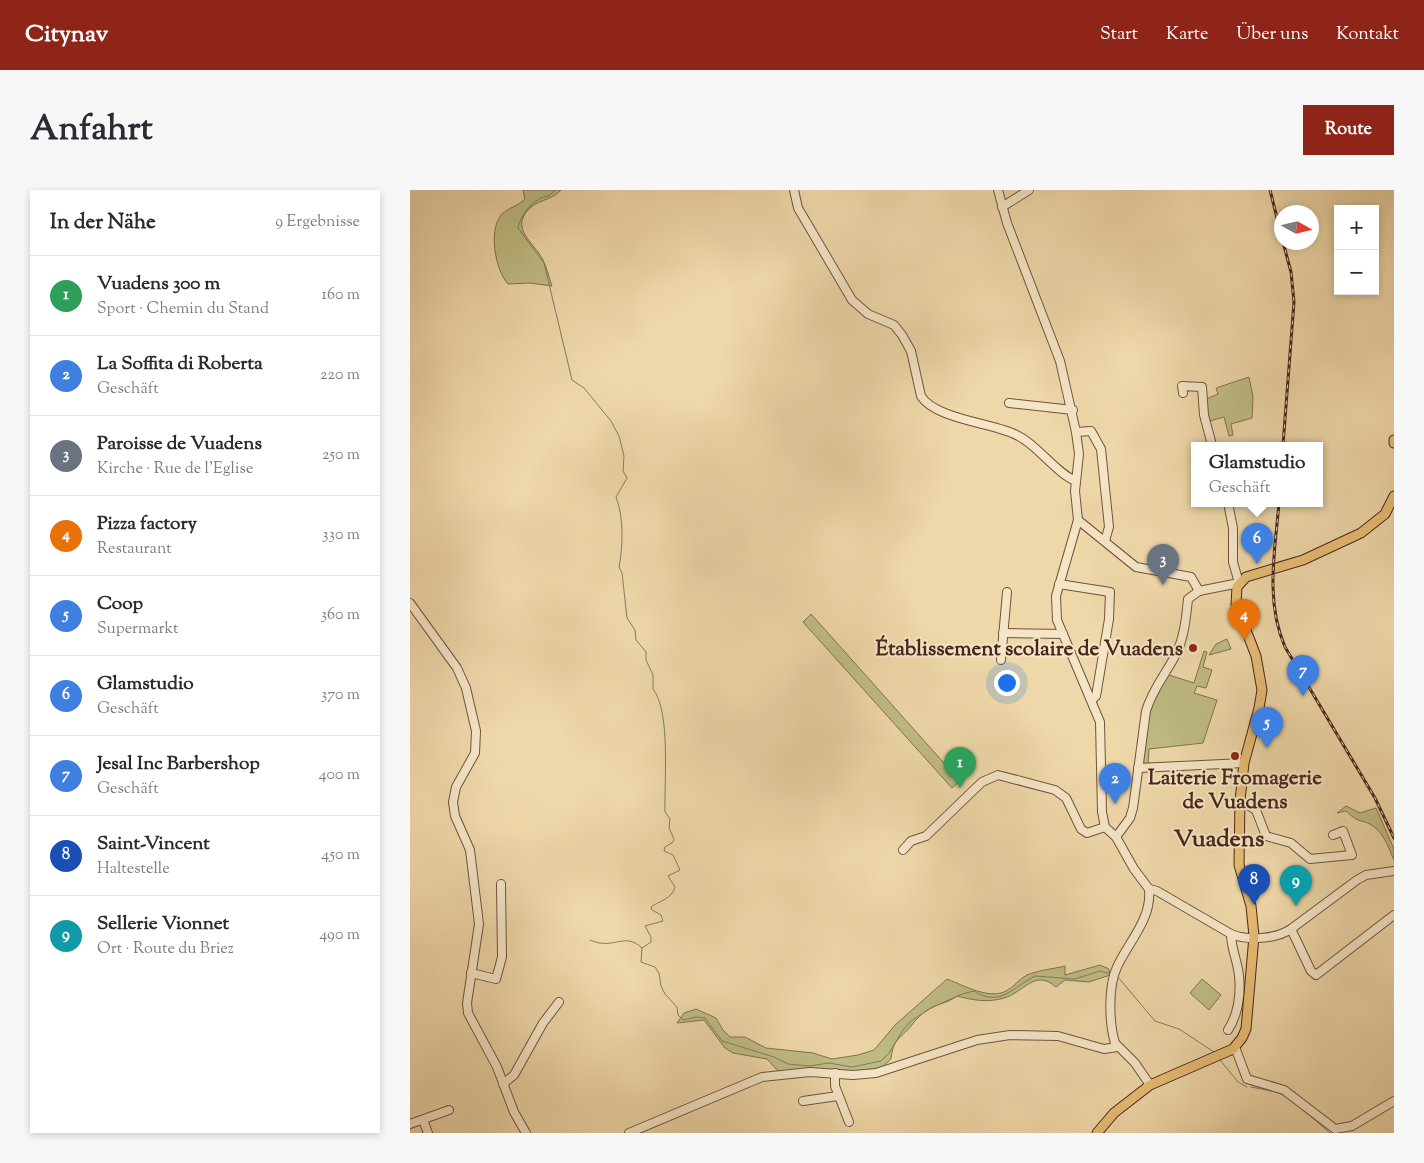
<!DOCTYPE html>
<html lang="de">
<head>
<meta charset="utf-8">
<style>
	body { margin:0; font-family:"Sorts Mill Goudy",serif; background:#f7f7f7; color:#2b2b33 }
	.controls { position:absolute; right:15px; top:15px; display:grid; overflow:hidden; border-radius:0px; box-shadow:0 2px 8px #0003 }
	.controls button { width:45px; height:45px; display:grid; place-items:center; padding:0; border:0; border-bottom:1px solid #e1e1e2; background:#fff; color:#2b2b33; font:25px sans-serif }
	.compass { position:absolute; left:864px; top:15px; width:45px; height:45px; border-radius:50%; background:#fff; box-shadow:0 2px 8px #0003; rotate:98deg }
	.you { position:absolute; left:596px; top:492px; width:18px; height:18px; margin:-12px; border:4px solid #fff; border-radius:50%; background:#1a73e8; box-shadow:0 0 0 8px #1a73e833 }
	.badge { display:grid; place-items:center; width:32px; height:32px; border-radius:50%; background:#8f2418; color:#fff; font-size:16px; font-weight:700 }
	.pin { position:absolute; translate:-50% -41px; filter:drop-shadow(0 1px 2px #0008) }
	.pin::after { content:''; position:absolute; top:26px; width:18px; height:15px; background:inherit; clip-path:polygon(0 0,100% 0,50% 100%) }
	.popup { position:absolute; left:781px; top:252px; width:132px; height:65px; box-sizing:border-box; display:grid; place-content:center; border-radius:0px; background:#fff; filter:drop-shadow(0 1px 4px #0005); font-size:16px; white-space:nowrap; color:#7c7c81 }
	.popup b { font-size:19px; color:#2b2b33 }
	.popup::after { content:''; position:absolute; left:50%; top:100%; margin-left:-10px; border:10px solid transparent; border-top-color:#fff }
	.list { margin:0; padding:0; list-style:none }
	h2 { display:flex; justify-content:space-between; align-items:center; height:65px; margin:0; padding:0 20px; font-size:21px }
	h2 small { font-size:16px; font-weight:400; color:#7c7c81 }
	.list li { display:grid; grid-template-columns:32px 1fr auto; gap:15px; align-items:center; box-sizing:border-box; height:80px; padding:0 20px; border-top:1px solid #e1e1e2 }
	.list b { display:block; font-size:19px; white-space:nowrap }
	.list p { margin:0; font-size:16px; white-space:nowrap; color:#7c7c81 }
	.list em { font-size:16px; font-style:normal; color:#7c7c81 }
	.map { position:relative; flex:none; width:984px; height:943px; overflow:hidden; border-radius:0px }
	header { display:flex; align-items:center; gap:30px; box-sizing:border-box; height:70px; padding:0 25px; background:#8f2418; color:#fff }
	header strong { font-size:24px }
	nav { display:flex; gap:28px; margin-inline-start:auto; font-size:18px }
	.intro { display:flex; align-items:center; justify-content:space-between; box-sizing:border-box; height:120px; padding:0 30px }
	h1 { margin:0; font-size:35px }
	.button { padding:12px 22px; border-radius:0px; background:#8f2418; color:#fff; font-size:18px; font-weight:700 }
	main { display:flex; gap:30px; padding:0 30px }
	aside { flex:1; background:#fff; border-radius:0px; box-shadow:0 2px 8px #0003 }
	.map>svg:first-child { display:block }
	.green { fill:#bfbc83; stroke:#84714e }
	.lines { fill:none; stroke-linecap:round; stroke-linejoin:round }
	.stream { stroke:#7a7f6d; stroke-width:1 }
	.minor-casing { stroke:#72523e; stroke-width:10 }
	.major-casing { stroke:#49261a; stroke-width:11 }
	.minor { stroke:#f4e5c6; stroke-width:8 }
	.major { stroke:#e7bc74; stroke-width:9 }
	.rail-casing { stroke:#49261a; stroke-width:3 }
	.rail { stroke:#f4e5c6; stroke-width:1; stroke-dasharray:4; stroke-linecap:butt }
	.poi-dot { fill:#8f2418; stroke:#f4e5c6; stroke-width:2 }
	.labels { text-anchor:middle; stroke-width:4; stroke-linejoin:round; paint-order:stroke }
	.poi-label { font-size:21px; font-weight:bold; fill:#49261a; stroke:#f4e5c6; text-anchor:end }
	.quarter-label { font-size:24px; font-weight:bold; fill:#49261a; stroke:#f4e5c6 }
</style>
</head>
<body>
<header>
<strong>Citynav</strong>
<nav><a>Start</a><a>Karte</a><a>Über uns</a><a>Kontakt</a></nav>
</header>
<div class="intro"><h1>Anfahrt</h1><a class="button">Route</a></div>
<main>
<aside>
<h2>In der Nähe<small>9 Ergebnisse</small></h2>
<ul class="list">
<li><span class="badge" style="background:#2e9e5b">1</span><div><b>Vuadens 300 m</b><p>Sport · Chemin du Stand</p></div><em>160 m</em></li>
<li><span class="badge" style="background:#3f7fe0">2</span><div><b>La Soffita di Roberta</b><p>Geschäft</p></div><em>220 m</em></li>
<li><span class="badge" style="background:#6b7280">3</span><div><b>Paroisse de Vuadens</b><p>Kirche · Rue de l'Eglise</p></div><em>250 m</em></li>
<li><span class="badge" style="background:#e8710a">4</span><div><b>Pizza factory</b><p>Restaurant</p></div><em>330 m</em></li>
<li><span class="badge" style="background:#3f7fe0">5</span><div><b>Coop</b><p>Supermarkt</p></div><em>360 m</em></li>
<li><span class="badge" style="background:#3f7fe0">6</span><div><b>Glamstudio</b><p>Geschäft</p></div><em>370 m</em></li>
<li><span class="badge" style="background:#3f7fe0">7</span><div><b>Jesal Inc Barbershop</b><p>Geschäft</p></div><em>400 m</em></li>
<li><span class="badge" style="background:#1a4fb4">8</span><div><b>Saint-Vincent</b><p>Haltestelle</p></div><em>450 m</em></li>
<li><span class="badge" style="background:#0f9aa8">9</span><div><b>Sellerie Vionnet</b><p>Ort · Route du Briez</p></div><em>490 m</em></li>
</ul>
</aside>
<div class="map">
<svg width="984" height="943" viewBox="0 0 984 943">
	<rect width="100%" height="100%" fill="#eed7a8"/>
	<filter id="stains"><feTurbulence type="fractalNoise" baseFrequency=".004" numOctaves="4"/><feColorMatrix values="0 0 0 0 .2 0 0 0 0 .09 0 0 0 0 .02 0 0 0 .5 -.17"/></filter>
	<radialGradient id="worn" r=".72"><stop offset=".6" stop-color="#630" stop-opacity="0"/><stop offset="1" stop-color="#630" stop-opacity=".3"/></radialGradient>
	<g class="green">
		<path d="M 113,0 L 151,0 C 142,10 131,9 121,17 C 98,38 124,52 133,70 C 137,78 139,88 142,96 L 120,93 L 98,94 C 85,80 78,39 92,24 C 98,18 108,16 115,9 Z"/>
		<polygon points="839,187 843,207 842,228 821,234 823,245 819,246 814,227 797,232 794,210 808,204 806,198"/>
		<polygon points="401,424 550,591 542,598 393,432"/>
		<polygon points="817,449 821,459 799,465 806,454"/>
		<polygon points="794,461 797,462 793,477 802,480 796,498 787,496 784,503 807,510 793,553 739,559 738,576 731,575 741,512 756,484 784,493"/>
		<path d="M 936,616 L 950,623 L 966,618 L 984,659 L 984,670 C 979,659 974,643 963,636 C 951,628 950,635 936,621 L 927,623 Z"/>
		<path d="M 690,775 L 699,779 L 700,785 L 679,792 L 655,790 L 646,797 C 625,778 613,803 594,808 C 578,813 562,810 547,806 C 538,813 530,813 521,818 C 512,823 507,828 501,836 C 490,849 483,849 481,869 L 468,881 L 444,884 L 368,881 L 357,869 L 323,863 L 315,858 L 294,830 L 267,833 L 274,823 L 286,819 L 306,828 L 313,840 L 320,847 L 335,847 L 356,858 L 403,863 L 422,869 L 448,865 L 464,860 L 485,835 L 537,789 C 553,795 579,810 596,801 C 604,797 609,789 617,785 C 629,780 643,779 655,776 L 655,785 Z"/>
		<polygon points="792,789 811,805 799,820 780,803"/>
	</g>
	<g class="lines">
		<g class="stream">
			<path d="M 145,0 L 139,6 C 124,7 111,24 108,38 L 134,73 L 162,190 L 174,198 L 201,231 L 209,246 L 214,266 L 213,281 L 217,288 L 206,307 C 214,327 213,357 209,377 L 212,383 L 217,428 L 225,440 L 226,450 L 236,462 L 236,470 L 243,485 L 243,499 C 261,522 254,592 255,622 L 260,629 L 259,638 L 264,649 L 263,652 L 255,657 L 254,661 L 263,665 L 270,680 L 258,686 L 265,697 C 262,709 249,711 241,717 L 242,720 L 251,725 L 253,731 L 235,736 L 241,747 L 241,752 L 232,758"/>
			<path d="M 180,750 C 204,761 214,741 232,758 L 231,772 L 245,777 L 249,783 L 251,796 L 255,804 L 267,817 L 268,825 L 273,830 L 286,827 L 295,828 L 312,851 L 364,867 L 378,874 L 399,876 L 419,873 L 442,877 L 471,871 L 479,863 L 493,840 L 501,831 L 521,818 L 552,804 L 564,801 C 590,818 603,797 625,786 L 665,789 L 690,781 L 701,784"/>
			<polyline points="707,786 745,831 769,839 804,862"/>
			<polyline points="810,870 828,892 837,897"/>
			<polyline points="841,897 867,902 877,907"/>
			<polyline points="890,917 920,943"/>
		</g>
		<defs>
			<g id="minor">
				<path d="M 384,0 L 388,18 L 442,110 L 458,124 L 484,135 L 492,145 L 501,161 L 511,206 C 524,228 579,233 602,243 C 626,252 645,283 666,291"/>
				<path d="M 588,0 L 597,33 L 650,171 L 666,242 L 669,264 L 665,301 L 668,330 L 646,406 L 647,430 L 690,532 L 692,622 L 695,637 L 706,647 L 724,679 L 739,699 C 742,729 719,751 707,777 C 698,796 699,833 705,853 L 725,873 L 740,895"/>
				<polyline points="592,17 619,0"/>
				<polyline points="773,203 772,196 792,197 794,225 802,255"/>
				<polyline points="599,213 663,220"/>
				<polyline points="666,242 681,241 691,259 699,337 695,351"/>
				<polyline points="668,330 726,377 781,387 789,401 829,393 823,372 823,338 818,313"/>
				<polyline points="649,394 700,402 699,429 686,506 682,510"/>
				<polyline points="0,413 47,478 56,498 66,541 65,563 46,597 43,612 45,626 60,660 69,734 57,813 58,823 87,877 104,922 116,943"/>
				<polyline points="593,443 653,444"/>
				<polyline points="591,470 597,402"/>
				<polyline points="728,578 834,573"/>
				<polyline points="830,610 846,620 856,646 881,653 900,669 942,665 933,641 923,645"/>
				<path d="M 706,647 L 720,628 L 723,618 L 736,521 C 742,500 755,485 765,466 C 774,449 776,429 778,409 L 789,401"/>
				<polyline points="493,660 501,651 516,646 572,592 588,585 645,600 656,608 671,639 677,643 695,637"/>
				<path d="M 739,699 L 747,701 L 821,744 C 838,751 866,749 881,739 L 947,690 L 956,685 L 984,681"/>
				<polyline points="881,739 901,781 906,785 984,725"/>
				<polyline points="61,783 86,789 92,767 91,694"/>
				<path d="M 818,840 C 828,825 831,804 829,786 C 828,772 821,759 821,744"/>
				<polyline points="825,857 837,889 874,900 925,939 942,936 984,911"/>
				<polyline points="425,883 425,896 439,932"/>
				<polyline points="93,894 104,885 133,833 149,812"/>
				<polyline points="393,911 428,906"/>
				<polyline points="13,930 18,943"/>
				<polyline points="0,934 39,920"/>
				<polyline points="219,943 352,887 400,882 443,885 466,883 567,850 600,845 648,846 694,859 707,857"/>
			</g>
			<g id="major">
				<polyline points="984,250 984,253"/>
				<polyline points="687,943 704,923 740,895 823,859 832,848 836,839 844,746 841,716 829,675 830,610 834,573 849,518 852,500 846,466 826,414 827,397 836,387 893,370 951,343 975,324 984,306"/>
			</g>
		</defs>
		<use href="#minor" class="minor-casing"/>
		<use href="#major" class="major-casing"/>
		<use href="#minor" class="minor"/>
		<use href="#major" class="major"/>
		<defs>
			<g id="rail">
				<polyline points="860,0 872,48"/>
				<polyline points="873,52 881,82 884,112 873,255"/>
				<path d="M 869,313 C 865,361 855,411 875,457 L 965,608 L 984,648"/>
			</g>
		</defs>
		<use href="#rail" class="rail-casing"/>
		<use href="#rail" class="rail"/>
	</g>
	<g class="poi-dot">
		<circle cx="783" cy="458" r="5"/>
		<circle cx="825" cy="566" r="5"/>
	</g>
	<g class="labels">
		<g class="poi-label">
			<text x="773" y="465">Établissement scolaire de Vuadens</text>
			<text x="825" y="594" text-anchor="middle">Laiterie Fromagerie<tspan x="825" dy="24">de Vuadens</tspan></text>
		</g>
		<g class="quarter-label">
			<text x="809" y="656">Vuadens</text>
		</g>
	</g>
	<rect width="100%" height="100%" filter="url(#stains)"/>
	<rect width="100%" height="100%" fill="url(#worn)"/>
</svg>
<div class="controls">
<button>+</button>
<button>−</button>
</div>
<svg class="compass" viewBox="-18 -18 36 36"><path d="M0-13l5 13h-10z" fill="#e53935"/><path d="M0 13l5-13h-10z" fill="#7c7c81"/></svg>
<div class="you"></div>
<div class="pin badge" style="left:550px;top:598px;background:#2e9e5b">1</div>
<div class="pin badge" style="left:705px;top:614px;background:#3f7fe0">2</div>
<div class="pin badge" style="left:753px;top:395px;background:#6b7280">3</div>
<div class="pin badge" style="left:834px;top:450px;background:#e8710a">4</div>
<div class="pin badge" style="left:857px;top:558px;background:#3f7fe0">5</div>
<div class="pin badge" style="left:847px;top:374px;background:#3f7fe0">6</div>
<div class="popup"><b>Glamstudio</b>Geschäft</div>
<div class="pin badge" style="left:893px;top:506px;background:#3f7fe0">7</div>
<div class="pin badge" style="left:844px;top:715px;background:#1a4fb4">8</div>
<div class="pin badge" style="left:886px;top:716px;background:#0f9aa8">9</div>
</div>
</main>
</body>
</html>
